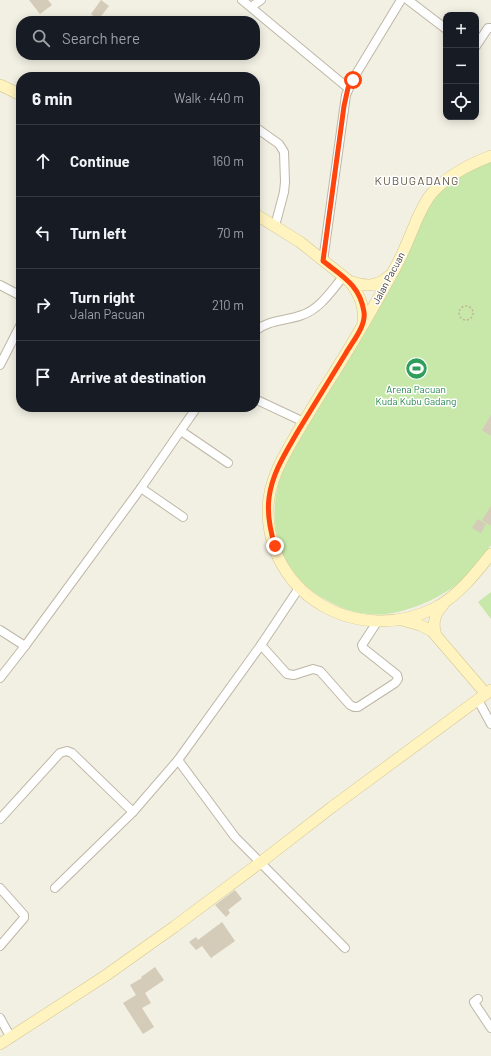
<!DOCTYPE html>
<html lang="en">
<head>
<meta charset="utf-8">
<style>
	body { margin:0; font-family:Barlow,sans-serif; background:#20242c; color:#f1f3f6 }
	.controls { position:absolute; right:12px; top:12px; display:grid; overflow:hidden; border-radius:8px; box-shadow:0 2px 10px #0003 }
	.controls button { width:36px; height:36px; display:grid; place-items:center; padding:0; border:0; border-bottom:1px solid #363941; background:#171b24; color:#f1f3f6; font:20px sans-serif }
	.stop { position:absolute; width:12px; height:12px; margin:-9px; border:3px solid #ff440d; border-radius:50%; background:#fff }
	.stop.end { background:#ff440d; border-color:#fff; box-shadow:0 1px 4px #0008 }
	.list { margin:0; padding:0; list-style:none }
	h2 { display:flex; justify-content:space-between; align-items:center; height:52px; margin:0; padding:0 16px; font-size:17px }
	h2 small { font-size:13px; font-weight:400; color:#9ea1a6 }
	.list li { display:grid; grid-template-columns:26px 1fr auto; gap:12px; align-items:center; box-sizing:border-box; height:72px; padding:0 16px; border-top:1px solid #363941 }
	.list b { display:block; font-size:15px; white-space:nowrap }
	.list p { margin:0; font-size:13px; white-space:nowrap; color:#9ea1a6 }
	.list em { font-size:13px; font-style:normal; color:#9ea1a6 }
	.icon { flex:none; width:22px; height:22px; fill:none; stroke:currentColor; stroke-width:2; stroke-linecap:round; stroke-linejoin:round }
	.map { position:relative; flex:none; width:491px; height:1056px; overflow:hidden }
	.search { position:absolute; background:#171b24; box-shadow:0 2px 10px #0003; left:16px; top:16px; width:244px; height:44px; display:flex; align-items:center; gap:10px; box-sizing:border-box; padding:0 14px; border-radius:16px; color:#9ea1a6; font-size:15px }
	.panel { position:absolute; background:#171b24; box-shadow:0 2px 10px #0003; left:16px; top:72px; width:244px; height:340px; border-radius:16px }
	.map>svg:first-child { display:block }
	.green { fill:#c8e8aa }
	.building { fill:#d4cbb8 }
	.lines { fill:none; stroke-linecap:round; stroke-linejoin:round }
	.street-casing { stroke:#beb7a6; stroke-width:10 }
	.secondary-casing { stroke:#d4c791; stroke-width:12 }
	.path { stroke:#c0b497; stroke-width:1.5; stroke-dasharray:2 2; stroke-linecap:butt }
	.street { stroke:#fff; stroke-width:8 }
	.secondary { stroke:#fff4c0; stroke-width:11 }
	.route { stroke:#ff440d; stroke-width:5 }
	.labels { text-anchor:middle; stroke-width:3; stroke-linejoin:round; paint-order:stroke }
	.street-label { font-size:10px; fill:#443f33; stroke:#fff }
	.leisure-label { font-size:10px; fill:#27864d; stroke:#fff }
	.quarter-label { font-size:12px; letter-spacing:1px; fill:#675e4a; stroke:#fff }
</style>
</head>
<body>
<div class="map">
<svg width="491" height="1056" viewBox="0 0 491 1056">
	<rect width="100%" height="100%" fill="#f2efe3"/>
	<g class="green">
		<path d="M 491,160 L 491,545 C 482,557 474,571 462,580 C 443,597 411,611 386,614 C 368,616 351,612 336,605 C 279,580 261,521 285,465 L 396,273 L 424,214 L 437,195 L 450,182 Z"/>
		<polygon points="491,592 491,619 478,602"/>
	</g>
	<g class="building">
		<polygon points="29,0 48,0 52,5 40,14"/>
		<polygon points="101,0 109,6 98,20 91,14"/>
		<polygon points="491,415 491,436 482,430"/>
		<polygon points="491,506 491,526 482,520"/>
		<polygon points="478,519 486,524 481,533 472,528"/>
		<polygon points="235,890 242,899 228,910 230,913 226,917 215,905"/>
		<polygon points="222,922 235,941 211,958 202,946 196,950 189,942 196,937 198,940"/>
		<polygon points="155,967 164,980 145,993 151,1003 142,1008 154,1027 143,1034 123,1003 136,995 130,985 142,978 141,977"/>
	</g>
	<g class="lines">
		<defs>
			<g id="street">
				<polyline points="242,0 348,88"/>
				<polyline points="408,0 446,29"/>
				<polyline points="251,7 261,0"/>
				<polyline points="476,46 488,28 491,28"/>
				<polyline points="255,127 279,144 284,152 285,182 284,192 275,226"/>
				<polyline points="323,261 346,95 353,79 401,0"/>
				<polyline points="0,285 21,296"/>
				<path d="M 255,331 C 268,320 286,321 302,315 C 320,309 332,290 343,277"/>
				<polyline points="0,365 21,324"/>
				<polyline points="255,399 304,422"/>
				<polyline points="181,431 228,463"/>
				<polyline points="141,488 183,517"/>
				<polyline points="0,630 25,646"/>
				<polyline points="261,645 287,674 294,675 313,669 320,671 350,705 354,707 358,707 395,683 398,679 397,675 363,648 362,645 364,642 377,622"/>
				<polyline points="0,678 25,646 141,488 197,407"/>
				<polyline points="478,700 491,724"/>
				<polyline points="178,760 235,837 345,948"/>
				<polyline points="0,819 60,753 67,751 72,753 133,812 178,760 261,645 299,588"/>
				<polyline points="0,888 24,915 24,918 0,946"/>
				<polyline points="55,888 133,812"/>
				<polyline points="478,999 474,1002 475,1004 491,1028"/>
				<polyline points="0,1018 11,1038"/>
			</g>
			<g id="secondary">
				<polyline points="0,85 21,95"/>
				<path d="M 491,156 C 470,164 447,176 432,193 C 425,201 421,211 417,219 C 410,236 403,254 394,270 C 375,305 355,339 334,373 C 321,393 309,413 297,433 C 283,457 269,480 268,508 C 267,597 359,646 435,608 C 458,596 476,573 491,554"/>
				<path d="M 255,214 L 300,242 L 349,281 C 363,286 377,288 389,276"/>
				<path d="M 349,281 C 359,293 365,307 363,322"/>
				<polyline points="402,620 420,625 432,631 486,694"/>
				<path d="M 436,635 C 432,624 435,613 443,605"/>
				<polyline points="0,1044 105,976 174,927 261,862 332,807 491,690"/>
			</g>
		</defs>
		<use href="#street" class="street-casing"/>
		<use href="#secondary" class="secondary-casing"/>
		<circle class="path" cx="466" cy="313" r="7"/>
		<use href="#street" class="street"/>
		<use href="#secondary" class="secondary"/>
	</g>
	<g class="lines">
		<path class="route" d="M 275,546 C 270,530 267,514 269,498 C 272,473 286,452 298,431 C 314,405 330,379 346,353 C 353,341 366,326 364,312 C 360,285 342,276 323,261 L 344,106 L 348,88 L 353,80"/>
	</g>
	<defs>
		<symbol id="stadium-disc" viewBox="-11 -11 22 22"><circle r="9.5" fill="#2e9e5b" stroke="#fff"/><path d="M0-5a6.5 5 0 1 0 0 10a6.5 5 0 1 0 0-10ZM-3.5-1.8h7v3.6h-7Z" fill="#fff"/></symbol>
	</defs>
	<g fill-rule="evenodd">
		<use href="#stadium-disc" x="404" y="356" width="25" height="25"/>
	</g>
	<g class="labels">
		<g class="street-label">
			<text transform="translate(388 278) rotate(-62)" y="4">Jalan Pacuan</text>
		</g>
		<g class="leisure-label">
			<text x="416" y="393">Arena Pacuan<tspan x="416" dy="12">Kuda Kubu Gadang</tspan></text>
		</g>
		<g class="quarter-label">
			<text x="417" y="185">KUBUGADANG</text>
		</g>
	</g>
</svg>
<div class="controls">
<button>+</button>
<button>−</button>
<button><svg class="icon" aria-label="locate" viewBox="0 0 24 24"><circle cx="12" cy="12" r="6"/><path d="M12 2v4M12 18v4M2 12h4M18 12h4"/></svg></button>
</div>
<div class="stop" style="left:353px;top:80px"></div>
<div class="stop end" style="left:275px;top:546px"></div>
<div class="search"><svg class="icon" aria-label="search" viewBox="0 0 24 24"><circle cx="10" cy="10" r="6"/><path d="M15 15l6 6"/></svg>Search here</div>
<section class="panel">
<h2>6 min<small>Walk · 440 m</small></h2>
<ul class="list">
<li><svg class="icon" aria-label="ahead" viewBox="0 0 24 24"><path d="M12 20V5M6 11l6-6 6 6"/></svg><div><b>Continue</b></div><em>160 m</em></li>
<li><svg class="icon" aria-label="left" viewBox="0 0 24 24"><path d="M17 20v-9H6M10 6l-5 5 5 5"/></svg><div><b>Turn left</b></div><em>70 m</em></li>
<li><svg class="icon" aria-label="right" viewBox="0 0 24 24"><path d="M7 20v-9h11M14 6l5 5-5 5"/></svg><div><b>Turn right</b><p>Jalan Pacuan</p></div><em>210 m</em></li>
<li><svg class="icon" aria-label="arrive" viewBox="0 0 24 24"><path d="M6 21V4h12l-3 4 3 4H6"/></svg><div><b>Arrive at destination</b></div></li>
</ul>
</section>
</div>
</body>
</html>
